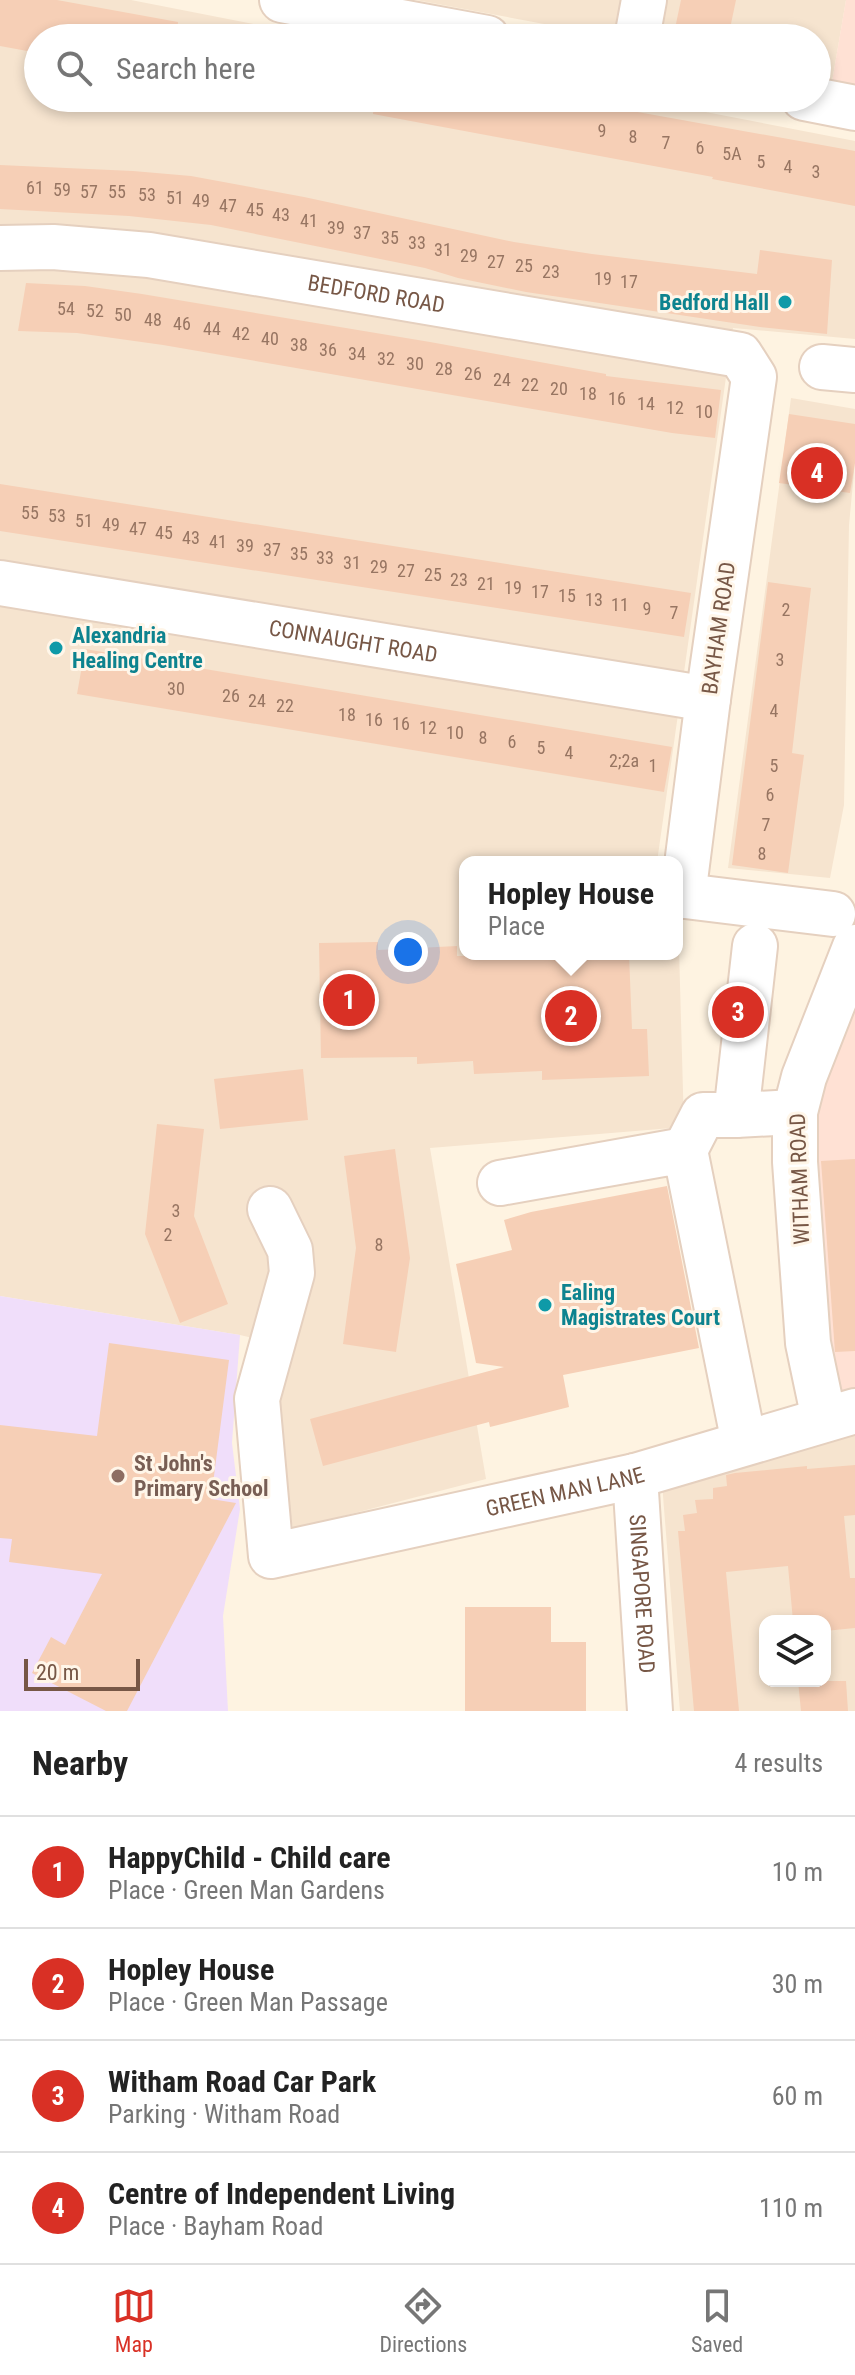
<!DOCTYPE html>
<html lang="en">
<head>
<meta charset="utf-8">
<style>
	body { margin:0; font-family:"Roboto Condensed",sans-serif; background:#f6f6f6; color:#222 }
	.controls { position:absolute; right:24px; bottom:24px; display:grid; overflow:hidden; border-radius:16px; box-shadow:0 4px 12px #0003 }
	.controls button { width:72px; height:72px; display:grid; place-items:center; padding:0; border:0; border-bottom:2px solid #e0e0e0; background:#fff; color:#222; font:40px sans-serif }
	.scale { position:absolute; left:24px; bottom:20px; width:116px; box-sizing:border-box; padding-left:8px; border:4px solid #775746; border-top:0; font-size:22px; line-height:28px; white-space:nowrap; color:#775746; -webkit-text-stroke:6px #fff6e9; paint-order:stroke }
	.you { position:absolute; left:408px; top:952px; width:28px; height:28px; margin:-20px; border:6px solid #fff; border-radius:50%; background:#1a73e8; box-shadow:0 0 0 12px #1a73e833 }
	.badge { display:grid; place-items:center; width:52px; height:52px; border-radius:50%; background:#d93025; color:#fff; font-size:26px; font-weight:700 }
	.pin { position:absolute; translate:-50% -50%; border:4px solid #fff; box-shadow:0 2px 8px #0006 }
	.popup { position:absolute; left:459px; top:856px; width:224px; height:104px; box-sizing:border-box; display:grid; place-content:center; border-radius:16px; background:#fff; filter:drop-shadow(0 2px 6px #0005); font-size:26px; white-space:nowrap; color:#767676 }
	.popup b { font-size:30px; color:#222 }
	.popup::after { content:''; position:absolute; left:50%; top:100%; margin-left:-16px; border:16px solid transparent; border-top-color:#fff }
	.list { margin:0; padding:0; list-style:none }
	h2 { display:flex; justify-content:space-between; align-items:center; height:104px; margin:0; padding:0 32px; font-size:34px }
	h2 small { font-size:26px; font-weight:400; color:#767676 }
	.list li { display:grid; grid-template-columns:52px 1fr auto; gap:24px; align-items:center; box-sizing:border-box; height:112px; padding:0 32px; border-top:2px solid #e0e0e0 }
	.list b { display:block; font-size:30px; white-space:nowrap }
	.list p { margin:0; font-size:26px; white-space:nowrap; color:#767676 }
	.list em { font-size:26px; font-style:normal; color:#767676 }
	.icon { flex:none; width:44px; height:44px; fill:none; stroke:currentColor; stroke-width:2; stroke-linecap:round; stroke-linejoin:round }
	.map { position:relative; flex:none; width:855px; height:1711px; overflow:hidden }
	.search { position:absolute; background:#fff; box-shadow:0 4px 12px #0003; left:24px; right:24px; top:24px; height:88px; display:flex; align-items:center; gap:20px; box-sizing:border-box; padding:0 28px; border-radius:44px; color:#767676; font-size:30px }
	.sheet { height:552px; background:#fff }
	nav { display:flex; justify-content:space-around; align-items:center; box-sizing:border-box; height:112px; border-top:2px solid #e0e0e0; background:#fff; font-size:22px; color:#767676 }
	nav a { display:grid; justify-items:center; gap:4px }
	nav .on { color:#d93025 }
	.map>svg:first-child { display:block }
	.residential { fill:#f6e4cf; fill-rule:evenodd }
	.commercial { fill:#ffe1d4 }
	.education { fill:#f0defa }
	.building { fill:#f6cfb6 }
	.lines { fill:none; stroke-linecap:round; stroke-linejoin:round }
	.minor-casing { stroke:#e5d0bf; stroke-width:48 }
	.minor { stroke:#fff; stroke-width:44 }
	.culture-dot { fill:#0f9aa8; stroke:#fff6e9; stroke-width:3 }
	.education-dot { fill:#8d6e63; stroke:#fff6e9; stroke-width:3 }
	.labels { text-anchor:middle; stroke-width:6; stroke-linejoin:round; paint-order:stroke }
	.number-label { font-size:18px; fill:#977562 }
	.street-label { font-size:22px; fill:#775746; stroke:#fff6e9 }
	.culture-label { font-size:22px; font-weight:bold; fill:#0d838f; stroke:#fff6e9; text-anchor:start }
	.education-label { font-size:22px; font-weight:bold; fill:#785e54; stroke:#fff6e9; text-anchor:start }
</style>
</head>
<body>
<div class="map">
<svg width="855" height="1711" viewBox="0 0 855 1711">
	<rect width="100%" height="100%" fill="#fef3e1"/>
	<g class="residential">
		<polygon points="0,0 131,0 325,38 38,38 38,98 633,98 855,141 855,339 733,328 657,862 465,862 465,954 677,954 678,913 684,1127 430,1148 486,1479 293,1529 274,1427 291,1347 240,1335 0,1296"/>
		<polygon points="416,0 627,0 619,38"/>
		<polygon points="664,0 846,0 832,82 817,79 817,38 656,38"/>
		<polygon points="791,398 855,409 855,461 849,525 844,805 830,878 728,868"/>
		<path d="M 855,1416 L 855,1711 L 680,1711 L 662,1483 ZM 765,1621 L 825,1621 L 825,1681 L 765,1681 Z"/>
	</g>
	<g class="commercial">
		<polygon points="846,0 855,0 855,87 832,82"/>
		<polygon points="855,954 855,1416 836,1421 808,1110"/>
	</g>
	<polygon class="education" points="0,1296 240,1335 232,1443 240,1509 223,1616 228,1711 0,1711"/>
	<g class="building">
		<polygon points="0,0 57,0 178,22 177,38 38,38 38,53 0,46"/>
		<polygon points="681,0 736,0 728,38 673,38"/>
		<polygon points="375,98 583,98 582,102 855,151 855,206 712,179 713,177 373,114"/>
		<polygon points="0,165 133,171 191,176 304,197 514,242 592,254 757,274 760,250 832,260 827,334 760,327 526,292 458,278 425,268 211,225 129,216 0,209"/>
		<polygon points="26,283 85,286 142,294 430,342 606,374 606,376 721,390 715,438 672,433 163,345 77,333 18,331"/>
		<polygon points="789,414 855,424 855,463 850,493 779,483"/>
		<polygon points="0,484 691,593 684,637 0,531"/>
		<polygon points="768,582 811,588 792,753 804,755 788,873 732,865"/>
		<polygon points="85,649 672,747 664,792 77,694"/>
		<polygon points="378,942 378,950 457,946 457,956 629,954 632,1029 647,1029 649,1076 542,1080 542,1071 474,1074 473,1061 417,1064 417,1057 321,1058 319,943"/>
		<polygon points="303,1069 308,1120 220,1129 214,1079"/>
		<polygon points="157,1124 204,1129 194,1216 228,1304 180,1323 145,1234"/>
		<polygon points="395,1149 410,1258 396,1352 343,1344 356,1248 344,1156"/>
		<polygon points="855,1159 855,1351 835,1352 821,1161"/>
		<polygon points="667,1186 699,1348 563,1375 569,1407 490,1427 489,1422 323,1466 310,1419 504,1367 476,1363 456,1264 512,1250 504,1220 531,1212"/>
		<polygon points="109,1343 229,1360 211,1499 236,1503 127,1711 106,1711 32,1673 51,1637 65,1645 102,1574 9,1562 12,1539 0,1538 0,1425 97,1436"/>
		<polygon points="855,1465 855,1515 844,1516 850,1578 855,1578 855,1628 825,1631 825,1621 793,1621 788,1566 726,1572 739,1711 694,1711 678,1531 685,1531 683,1515 697,1513 695,1500 713,1499 713,1488 727,1486 726,1475 735,1473 807,1466 807,1469"/>
		<polygon points="465,1607 551,1607 551,1642 586,1642 586,1711 465,1711"/>
		<polygon points="798,1681 846,1681 848,1711 801,1711"/>
	</g>
	<g class="lines">
		<defs>
			<g id="minor">
				<polyline points="282,0 487,38"/>
				<polyline points="637,38 644,0"/>
				<polyline points="804,98 855,108"/>
				<path id="s1" d="M 0,248 L 53,247 L 149,255 L 740,355 L 754,377 L 708,699 L 683,896"/>
				<polyline points="822,367 855,370"/>
				<path id="s2" d="M 0,583 L 708,699"/>
				<polyline points="677,895 833,914"/>
				<polyline points="755,946 736,1115 795,1112"/>
				<polyline points="685,1150 703,1115 736,1115"/>
				<polyline points="500,1183 685,1150 744,1443"/>
				<path id="s3" d="M 270,1209 L 290,1250 L 292,1273 L 257,1399 L 271,1556 L 635,1476 L 855,1411"/>
				<polyline points="824,1419 808,1343 795,1162 795,1112 804,1077 855,947"/>
				<path id="s4" d="M 635,1476 L 650,1711"/>
			</g>
		</defs>
		<use href="#minor" class="minor-casing"/>
		<use href="#minor" class="minor"/>
	</g>
	<g class="culture-dot">
		<circle cx="785" cy="302" r="8"/>
		<circle cx="56" cy="648" r="8"/>
		<circle cx="545" cy="1305" r="8"/>
	</g>
	<circle class="education-dot" cx="118" cy="1476" r="8"/>
	<g class="labels">
		<g class="number-label">
			<text x="602" y="137">9</text>
			<text x="633" y="143">8</text>
			<text x="666" y="149">7</text>
			<text x="700" y="154">6</text>
			<text x="732" y="160">5A</text>
			<text x="761" y="168">5</text>
			<text x="788" y="173">4</text>
			<text x="816" y="178">3</text>
			<text x="35" y="194">61</text>
			<text x="62" y="196">59</text>
			<text x="89" y="198">57</text>
			<text x="117" y="198">55</text>
			<text x="147" y="201">53</text>
			<text x="175" y="204">51</text>
			<text x="201" y="207">49</text>
			<text x="228" y="212">47</text>
			<text x="255" y="216">45</text>
			<text x="281" y="221">43</text>
			<text x="309" y="227">41</text>
			<text x="336" y="234">39</text>
			<text x="362" y="239">37</text>
			<text x="390" y="244">35</text>
			<text x="417" y="249">33</text>
			<text x="443" y="256">31</text>
			<text x="469" y="262">29</text>
			<text x="496" y="268">27</text>
			<text x="524" y="272">25</text>
			<text x="551" y="278">23</text>
			<text x="603" y="285">19</text>
			<text x="629" y="288">17</text>
			<text x="66" y="315">54</text>
			<text x="95" y="317">52</text>
			<text x="123" y="321">50</text>
			<text x="153" y="326">48</text>
			<text x="182" y="330">46</text>
			<text x="212" y="335">44</text>
			<text x="241" y="340">42</text>
			<text x="270" y="345">40</text>
			<text x="299" y="351">38</text>
			<text x="328" y="356">36</text>
			<text x="357" y="360">34</text>
			<text x="386" y="365">32</text>
			<text x="415" y="370">30</text>
			<text x="444" y="375">28</text>
			<text x="473" y="380">26</text>
			<text x="502" y="386">24</text>
			<text x="530" y="391">22</text>
			<text x="559" y="395">20</text>
			<text x="588" y="400">18</text>
			<text x="617" y="405">16</text>
			<text x="646" y="410">14</text>
			<text x="675" y="414">12</text>
			<text x="704" y="418">10</text>
			<text x="30" y="519">55</text>
			<text x="57" y="522">53</text>
			<text x="84" y="527">51</text>
			<text x="111" y="531">49</text>
			<text x="138" y="535">47</text>
			<text x="164" y="539">45</text>
			<text x="191" y="544">43</text>
			<text x="218" y="548">41</text>
			<text x="245" y="552">39</text>
			<text x="272" y="556">37</text>
			<text x="299" y="560">35</text>
			<text x="325" y="564">33</text>
			<text x="352" y="569">31</text>
			<text x="379" y="573">29</text>
			<text x="406" y="577">27</text>
			<text x="433" y="581">25</text>
			<text x="459" y="586">23</text>
			<text x="486" y="590">21</text>
			<text x="513" y="594">19</text>
			<text x="540" y="598">17</text>
			<text x="567" y="602">15</text>
			<text x="594" y="606">13</text>
			<text x="620" y="611">11</text>
			<text x="647" y="615">9</text>
			<text x="786" y="616">2</text>
			<text x="674" y="619">7</text>
			<text x="780" y="666">3</text>
			<text x="176" y="695">30</text>
			<text x="231" y="702">26</text>
			<text x="257" y="707">24</text>
			<text x="285" y="712">22</text>
			<text x="774" y="717">4</text>
			<text x="347" y="721">18</text>
			<text x="374" y="726">16</text>
			<text x="401" y="730">16</text>
			<text x="428" y="734">12</text>
			<text x="455" y="739">10</text>
			<text x="483" y="744">8</text>
			<text x="512" y="748">6</text>
			<text x="541" y="754">5</text>
			<text x="569" y="759">4</text>
			<text x="624" y="767">2;2a</text>
			<text x="653" y="772">1</text>
			<text x="774" y="772">5</text>
			<text x="770" y="801">6</text>
			<text x="766" y="831">7</text>
			<text x="762" y="860">8</text>
			<text x="176" y="1217">3</text>
			<text x="168" y="1241">2</text>
			<text x="379" y="1251">8</text>
		</g>
		<g class="street-label">
			<text dy="8" stroke="none"><textPath href="#s1" startOffset="380">BEDFORD ROAD</textPath></text>
			<text transform="translate(718 628) rotate(-82)" y="8">BAYHAM ROAD</text>
			<text dy="8" stroke="none"><textPath href="#s2" startOffset="358">CONNAUGHT ROAD</textPath></text>
			<text transform="translate(799 1179) rotate(-92)" y="8">WITHAM ROAD</text>
			<text dy="8" stroke="none"><textPath href="#s3" startOffset="658">GREEN MAN LANE</textPath></text>
			<text dy="8" stroke="none"><textPath href="#s4" startOffset="118">SINGAPORE ROAD</textPath></text>
		</g>
		<g class="culture-label">
			<text x="769" y="310" text-anchor="end">Bedford Hall</text>
			<text x="72" y="643">Alexandria<tspan x="72" dy="25">Healing Centre</tspan></text>
			<text x="561" y="1300">Ealing<tspan x="561" dy="25">Magistrates Court</tspan></text>
		</g>
		<g class="education-label">
			<text x="134" y="1471">St John's<tspan x="134" dy="25">Primary School</tspan></text>
		</g>
	</g>
</svg>
<div class="controls">
<button><svg class="icon" aria-label="layers" viewBox="0 0 24 24"><path d="M12 4l9 5-9 5-9-5zM3 14l9 5 9-5"/></svg></button>
</div>
<div class="scale">20 m</div>
<div class="you"></div>
<div class="pin badge" style="left:349px;top:1000px">1</div>
<div class="pin badge" style="left:571px;top:1016px">2</div>
<div class="popup"><b>Hopley House</b>Place</div>
<div class="pin badge" style="left:738px;top:1012px">3</div>
<div class="pin badge" style="left:817px;top:473px">4</div>
<div class="search"><svg class="icon" aria-label="search" viewBox="0 0 24 24"><circle cx="10" cy="10" r="6"/><path d="M15 15l6 6"/></svg>Search here</div>
</div>
<section class="sheet">
<h2>Nearby<small>4 results</small></h2>
<ul class="list">
<li><span class="badge">1</span><div><b>HappyChild - Child care</b><p>Place · Green Man Gardens</p></div><em>10 m</em></li>
<li><span class="badge">2</span><div><b>Hopley House</b><p>Place · Green Man Passage</p></div><em>30 m</em></li>
<li><span class="badge">3</span><div><b>Witham Road Car Park</b><p>Parking · Witham Road</p></div><em>60 m</em></li>
<li><span class="badge">4</span><div><b>Centre of Independent Living</b><p>Place · Bayham Road</p></div><em>110 m</em></li>
</ul>
</section>
<nav>
<a class="on"><svg class="icon" aria-label="map" viewBox="0 0 24 24"><path d="M3 6l6-2 6 2 6-2v14l-6 2-6-2-6 2zM9 4v14M15 6v14"/></svg>Map</a>
<a><svg class="icon" aria-label="directions" viewBox="0 0 24 24"><path d="M12 3l9 9-9 9-9-9zM9 14v-3h6M13 9l2 2-2 2"/></svg>Directions</a>
<a><svg class="icon" aria-label="saved" viewBox="0 0 24 24"><path d="M7 4h10v16l-5-4-5 4z"/></svg>Saved</a>
</nav>
</body>
</html>
